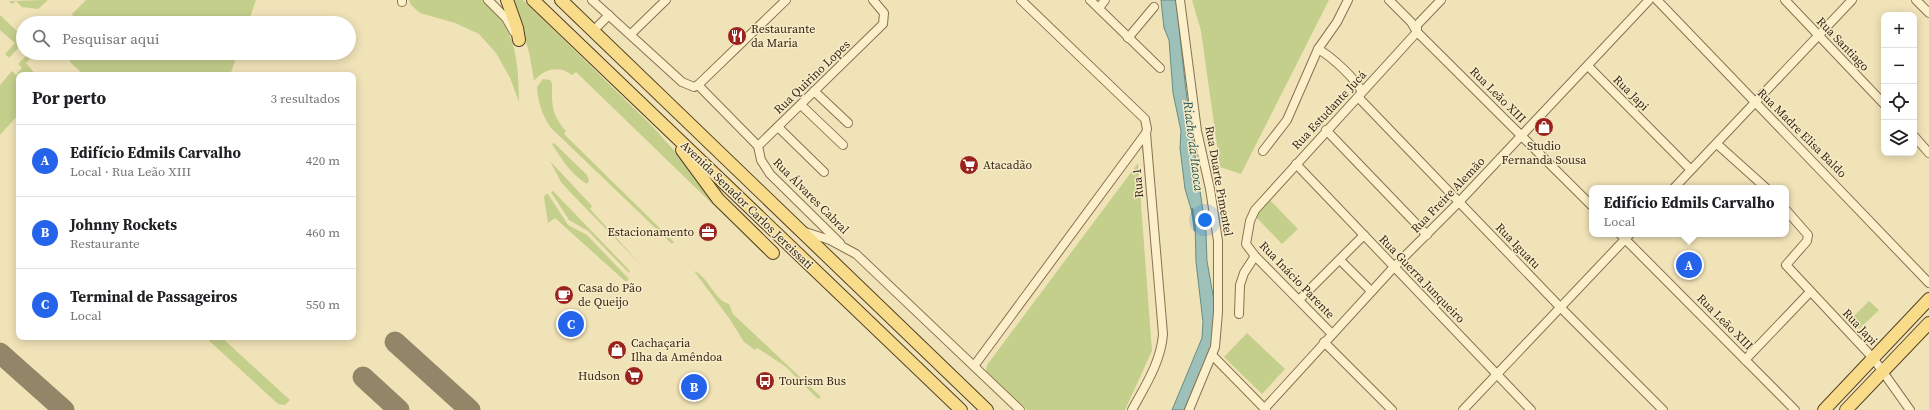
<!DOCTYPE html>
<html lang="pt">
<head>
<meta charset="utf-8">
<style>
	body { margin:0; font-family:"Source Serif 4",serif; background:#f6f6f6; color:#202124 }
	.controls { position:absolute; right:12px; top:12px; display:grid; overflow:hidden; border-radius:8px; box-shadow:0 2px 10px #0003 }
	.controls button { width:36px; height:36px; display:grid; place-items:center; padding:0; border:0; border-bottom:1px solid #e0e0e0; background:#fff; color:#202124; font:20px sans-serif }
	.you { position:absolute; left:1205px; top:220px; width:14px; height:14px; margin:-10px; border:3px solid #fff; border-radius:50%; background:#1a73e8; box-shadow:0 0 0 6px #1a73e833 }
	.badge { display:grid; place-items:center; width:26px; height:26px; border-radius:50%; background:#2563eb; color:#fff; font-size:13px; font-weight:700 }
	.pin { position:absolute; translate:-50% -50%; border:2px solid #fff; box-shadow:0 1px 4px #0006 }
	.popup { position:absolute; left:1589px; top:185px; width:200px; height:52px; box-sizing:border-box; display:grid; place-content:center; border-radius:8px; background:#fff; filter:drop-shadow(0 1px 3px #0005); font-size:13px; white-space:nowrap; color:#757577 }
	.popup b { font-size:15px; color:#202124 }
	.popup::after { content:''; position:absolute; left:50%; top:100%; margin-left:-8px; border:8px solid transparent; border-top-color:#fff }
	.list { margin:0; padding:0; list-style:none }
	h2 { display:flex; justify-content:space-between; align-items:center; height:52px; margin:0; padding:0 16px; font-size:17px }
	h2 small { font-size:13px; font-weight:400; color:#757577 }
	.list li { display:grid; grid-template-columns:26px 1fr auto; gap:12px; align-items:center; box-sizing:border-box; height:72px; padding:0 16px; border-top:1px solid #e0e0e0 }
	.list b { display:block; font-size:15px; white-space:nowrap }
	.list p { margin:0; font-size:13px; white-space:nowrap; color:#757577 }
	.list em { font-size:13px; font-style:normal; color:#757577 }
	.icon { flex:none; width:22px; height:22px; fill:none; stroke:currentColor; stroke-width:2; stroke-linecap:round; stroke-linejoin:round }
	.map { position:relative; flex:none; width:1929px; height:410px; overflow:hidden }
	.search { position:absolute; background:#fff; box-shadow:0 2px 10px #0003; left:16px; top:16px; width:340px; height:44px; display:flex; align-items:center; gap:10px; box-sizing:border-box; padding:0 14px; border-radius:22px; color:#757577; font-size:15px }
	.panel { position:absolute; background:#fff; box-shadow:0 2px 10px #0003; left:16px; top:72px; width:340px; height:268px; border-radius:8px }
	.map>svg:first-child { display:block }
	.green { fill:#c4cf8c }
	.water { fill:#9dc0b8; stroke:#658e86 }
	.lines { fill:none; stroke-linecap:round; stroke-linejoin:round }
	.stream { stroke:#658e86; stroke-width:2.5 }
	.taxiway { stroke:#938668; stroke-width:21 }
	.minor-casing { stroke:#887152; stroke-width:10 }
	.primary-casing { stroke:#543f28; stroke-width:14 }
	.minor { stroke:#fcf0cb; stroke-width:8 }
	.primary { stroke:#f9dc8a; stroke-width:12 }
	.labels { text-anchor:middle; stroke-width:3; stroke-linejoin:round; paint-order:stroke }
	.poi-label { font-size:12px; fill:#352819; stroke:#f8ecc8; text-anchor:start }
	.street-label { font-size:12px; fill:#352819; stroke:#f8ecc8 }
	.water-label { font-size:13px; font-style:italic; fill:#265656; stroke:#f8ecc8 }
</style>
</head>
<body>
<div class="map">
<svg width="1929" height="410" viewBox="0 0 1929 410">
	<rect width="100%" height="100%" fill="#f1e3b8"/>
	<g class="green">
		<polygon points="48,0 38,9 22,7 16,1 12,4 9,1"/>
		<polygon points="86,0 256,0 248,23 68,23 73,16 72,14"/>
		<path d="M 409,0 L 483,0 C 517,30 518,59 519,102 L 510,78 L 496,53 L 479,34 L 455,23 L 420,13 L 411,5 Z"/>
		<path d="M 513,0 L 523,0 L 651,125 L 766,252 L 764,254 L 576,72 L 572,75 C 559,65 544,69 534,81 L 529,52 Z"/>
		<polygon points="1192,0 1329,0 1241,174 1220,167 1201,31"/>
		<polygon points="0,15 23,37 23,43 9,58 5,54 15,43 0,30"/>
		<polygon points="29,53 36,53 26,63 36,75 19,75 19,114 0,135 0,85 12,71 16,75 22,68 18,64"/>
		<polygon points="65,53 238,53 230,75 84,75 71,63"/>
		<path d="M 543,79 L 550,80 L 552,83 C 552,104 551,114 566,131 L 564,134 L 674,242 L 672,244 L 551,128 C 542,115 538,103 537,87 Z"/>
		<path d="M 554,143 L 587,175 L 589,181 L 587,184 C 572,176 561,158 552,144 Z"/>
		<polygon points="550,161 592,206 590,209 644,268 570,192 561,182"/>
		<polygon points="1138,163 1152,351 1125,410 1027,410 986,371 987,365"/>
		<polygon points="553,191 630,271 629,273 588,231 569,220 551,192"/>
		<polygon points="546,194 548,194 568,225 587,235 629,279 627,281 625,281 555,218 548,223 544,197"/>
		<polygon points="1270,200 1298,229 1282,244 1254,215"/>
		<path d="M 694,271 C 709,277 714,300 729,304 L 733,314 L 821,397 L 818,399 L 785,366 L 759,349 L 757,348 L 755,350 L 744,342 L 729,318 Z"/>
		<polygon points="1869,301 1879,310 1859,329 1850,320"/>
		<polygon points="1247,333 1285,369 1262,394 1224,357"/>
		<polygon points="205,337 221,337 290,400 285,405 278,404"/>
	</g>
	<polygon class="water" points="1161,0 1176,0 1186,91 1206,233 1207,261 1215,306 1214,337 1210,350 1184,410 1172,410 1202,338 1203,322 1196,262 1195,222 1185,189 1180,148 1181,131 1173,93 1169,40 1164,28"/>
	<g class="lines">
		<polyline class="stream" points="1192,209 1195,230"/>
		<g class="taxiway">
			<polyline points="395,342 470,410"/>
			<polyline points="0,353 64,410"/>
			<polyline points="363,377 399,410"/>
		</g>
		<defs>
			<g id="minor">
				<polyline points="488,0 506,18 514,32"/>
				<polyline points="592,0 682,82 694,87 698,85"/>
				<path d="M 1021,0 L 1145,119 L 1147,129 L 1146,133 L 1163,334 C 1161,362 1145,386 1132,410"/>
				<polyline points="1090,0 1160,68"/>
				<polyline points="1180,0 1197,131 1210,189 1218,241 1218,312 1215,347 1189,410"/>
				<polyline points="1389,0 1411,22 1417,32 1592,206"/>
				<polyline points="1657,0 1929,283"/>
				<polyline points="1785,0 1884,104"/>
				<polyline points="1916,0 1929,13"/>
				<polyline points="402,2 402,0"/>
				<polyline points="1099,8 1105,0"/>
				<polyline points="593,31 609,15"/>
				<polyline points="631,34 666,0"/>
				<polyline points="1128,38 1154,7"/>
				<path d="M 1318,49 C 1332,57 1355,78 1362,92"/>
				<polyline points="1588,66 1691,170"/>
				<polyline points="698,85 758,146 761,160 770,174 840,243"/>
				<polyline points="698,85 786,0"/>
				<polyline points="814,91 848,123"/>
				<polyline points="1358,97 1561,308 1663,410"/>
				<polyline points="801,105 843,145"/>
				<polyline points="778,127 824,172"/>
				<polyline points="1326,130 1427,235"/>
				<polyline points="1914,136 1929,153"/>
				<polyline points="1717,144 1766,188"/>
				<polyline points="758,146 883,24 884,13 873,0"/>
				<polyline points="1263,151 1287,120 1318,49 1337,22 1348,0"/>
				<polyline points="1296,164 1531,410"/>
				<polyline points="1674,188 1852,0"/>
				<polyline points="1786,210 1808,235 1807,241 1786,265 1873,358 1910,410"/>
				<polyline points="802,231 830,240 856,254 1020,410"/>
				<polyline points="1620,234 1795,410"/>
				<polyline points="1340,260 1371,291"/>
				<polyline points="1299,300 1364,235"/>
				<polyline points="1239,314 1240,285 1244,273 1255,256"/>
				<polyline points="1332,334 1255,256 1246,244 1250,221 1255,210 1417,32 1417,25 1441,0"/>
				<polyline points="1324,342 1392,410"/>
				<polyline points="1213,356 1266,410"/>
				<polyline points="1745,360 1810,292"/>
				<polyline points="974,366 1146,133"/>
				<polyline points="1265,408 1394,267 1459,202 1649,0"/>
				<polyline points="1463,410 1630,234"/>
			</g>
			<g id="primary">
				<polyline points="507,0 517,28 519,40"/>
				<polyline points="533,0 961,410"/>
				<polyline points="561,0 987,410"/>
				<polyline points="682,150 718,199 773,253"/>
				<polyline points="1824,410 1929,299"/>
				<polyline points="1846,410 1929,323"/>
			</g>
		</defs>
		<use href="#minor" class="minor-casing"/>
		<use href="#primary" class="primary-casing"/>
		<use href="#minor" class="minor"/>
		<use href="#primary" class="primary"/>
	</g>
	<defs>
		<symbol id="restaurant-disc" viewBox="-11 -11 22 22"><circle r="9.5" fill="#9b231e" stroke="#f8ecc8"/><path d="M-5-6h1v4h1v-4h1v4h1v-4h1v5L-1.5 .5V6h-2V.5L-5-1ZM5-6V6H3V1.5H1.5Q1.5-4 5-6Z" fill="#fff"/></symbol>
		<symbol id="shop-disc" viewBox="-11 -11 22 22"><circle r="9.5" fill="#9b231e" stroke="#f8ecc8"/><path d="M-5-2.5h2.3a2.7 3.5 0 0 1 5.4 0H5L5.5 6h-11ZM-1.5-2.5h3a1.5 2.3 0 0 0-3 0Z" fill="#fff"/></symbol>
		<symbol id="supermarket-disc" viewBox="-11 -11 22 22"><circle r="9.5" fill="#9b231e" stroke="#f8ecc8"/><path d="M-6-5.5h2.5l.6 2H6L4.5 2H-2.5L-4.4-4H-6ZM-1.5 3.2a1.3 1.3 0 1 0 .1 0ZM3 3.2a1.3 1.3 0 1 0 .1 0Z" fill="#fff"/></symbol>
		<symbol id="office-disc" viewBox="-11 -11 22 22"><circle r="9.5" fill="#9b231e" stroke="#f8ecc8"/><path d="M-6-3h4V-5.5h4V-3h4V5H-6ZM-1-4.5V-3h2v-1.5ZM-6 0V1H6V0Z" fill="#fff"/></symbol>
		<symbol id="cafe-disc" viewBox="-11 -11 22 22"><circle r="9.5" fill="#9b231e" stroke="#f8ecc8"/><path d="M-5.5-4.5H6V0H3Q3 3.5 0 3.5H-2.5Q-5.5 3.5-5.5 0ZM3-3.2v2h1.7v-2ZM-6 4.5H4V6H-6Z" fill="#fff"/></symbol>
		<symbol id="bus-disc" viewBox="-11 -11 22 22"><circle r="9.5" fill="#9b231e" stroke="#f8ecc8"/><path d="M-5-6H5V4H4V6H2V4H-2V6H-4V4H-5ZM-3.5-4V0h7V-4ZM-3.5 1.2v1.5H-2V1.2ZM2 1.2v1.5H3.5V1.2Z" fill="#fff"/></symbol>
	</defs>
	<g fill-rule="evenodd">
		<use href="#restaurant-disc" x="726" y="25" width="22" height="22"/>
		<use href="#shop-disc" x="1533" y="116" width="22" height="22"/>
		<use href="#supermarket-disc" x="958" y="154" width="22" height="22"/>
		<use href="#office-disc" x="697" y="221" width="22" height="22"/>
		<use href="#cafe-disc" x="553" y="284" width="22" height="22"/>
		<use href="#shop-disc" x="606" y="339" width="22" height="22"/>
		<use href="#supermarket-disc" x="623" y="365" width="22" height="22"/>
		<use href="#bus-disc" x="754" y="370" width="22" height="22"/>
	</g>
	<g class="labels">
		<g class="poi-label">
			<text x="751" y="33">Restaurante<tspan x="751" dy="14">da Maria</tspan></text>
			<text x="1544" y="150" text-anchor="middle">Studio<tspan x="1544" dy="14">Fernanda Sousa</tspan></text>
			<text x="983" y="169">Atacadão</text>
			<text x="694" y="236" text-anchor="end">Estacionamento</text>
			<text x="578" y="292">Casa do Pão<tspan x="578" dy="14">de Queijo</tspan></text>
			<text x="631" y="347">Cachaçaria<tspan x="631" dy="14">Ilha da Amêndoa</tspan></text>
			<text x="620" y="380" text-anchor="end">Hudson</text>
			<text x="779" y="385">Tourism Bus</text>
		</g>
		<g class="street-label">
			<text transform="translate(1843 44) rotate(46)" y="4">Rua Santiago</text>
			<text transform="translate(812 77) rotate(-44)" y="4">Rua Quirino Lopes</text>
			<text transform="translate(1631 93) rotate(45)" y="4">Rua Japi</text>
			<text transform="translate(1498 95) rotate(45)" y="4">Rua Leão XIII</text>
			<text transform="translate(1329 110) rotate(-47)" y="4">Rua Estudante Jucá</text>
			<text transform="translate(1802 133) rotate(45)" y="4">Rua Madre Elisa Baldo</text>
			<text transform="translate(1219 181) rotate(80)" y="4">Rua Duarte Pimentel</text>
			<text transform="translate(1138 183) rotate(-95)" y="4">Rua 1</text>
			<text transform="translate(1448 195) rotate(-46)" y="4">Rua Freire Alemão</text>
			<text transform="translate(811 196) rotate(45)" y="4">Rua Álvares Cabral</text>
			<text transform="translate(747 205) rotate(44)" y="4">Avenida Senador Carlos Jereissati</text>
			<text transform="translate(1518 246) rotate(46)" y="4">Rua Iguatu</text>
			<text transform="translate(1422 279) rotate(46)" y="4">Rua Guerra Junqueiro</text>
			<text transform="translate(1297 280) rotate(46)" y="4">Rua Inácio Parente</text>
			<text transform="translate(1725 322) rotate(45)" y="4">Rua Leão XIII</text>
			<text transform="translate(1860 327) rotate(47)" y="4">Rua Japi</text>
		</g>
		<g class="water-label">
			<text transform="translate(1194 146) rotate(83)" y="5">Riacho da Itaoca</text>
		</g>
	</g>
</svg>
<div class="controls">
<button>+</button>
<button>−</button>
<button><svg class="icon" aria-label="locate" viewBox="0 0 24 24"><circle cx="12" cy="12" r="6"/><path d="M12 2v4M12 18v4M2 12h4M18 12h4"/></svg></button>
<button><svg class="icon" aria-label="layers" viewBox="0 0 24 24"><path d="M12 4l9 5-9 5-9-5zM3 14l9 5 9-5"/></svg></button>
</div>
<div class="you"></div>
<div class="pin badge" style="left:1689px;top:265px">A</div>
<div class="popup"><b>Edifício Edmils Carvalho</b>Local</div>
<div class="pin badge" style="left:694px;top:387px">B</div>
<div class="pin badge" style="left:571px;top:324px">C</div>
<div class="search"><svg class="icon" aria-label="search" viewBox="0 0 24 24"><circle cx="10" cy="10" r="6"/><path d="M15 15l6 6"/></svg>Pesquisar aqui</div>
<section class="panel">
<h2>Por perto<small>3 resultados</small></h2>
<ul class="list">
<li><span class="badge">A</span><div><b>Edifício Edmils Carvalho</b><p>Local · Rua Leão XIII</p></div><em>420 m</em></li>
<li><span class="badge">B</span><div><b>Johnny Rockets</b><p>Restaurante</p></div><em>460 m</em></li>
<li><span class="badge">C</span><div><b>Terminal de Passageiros</b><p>Local</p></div><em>550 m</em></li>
</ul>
</section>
</div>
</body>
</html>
